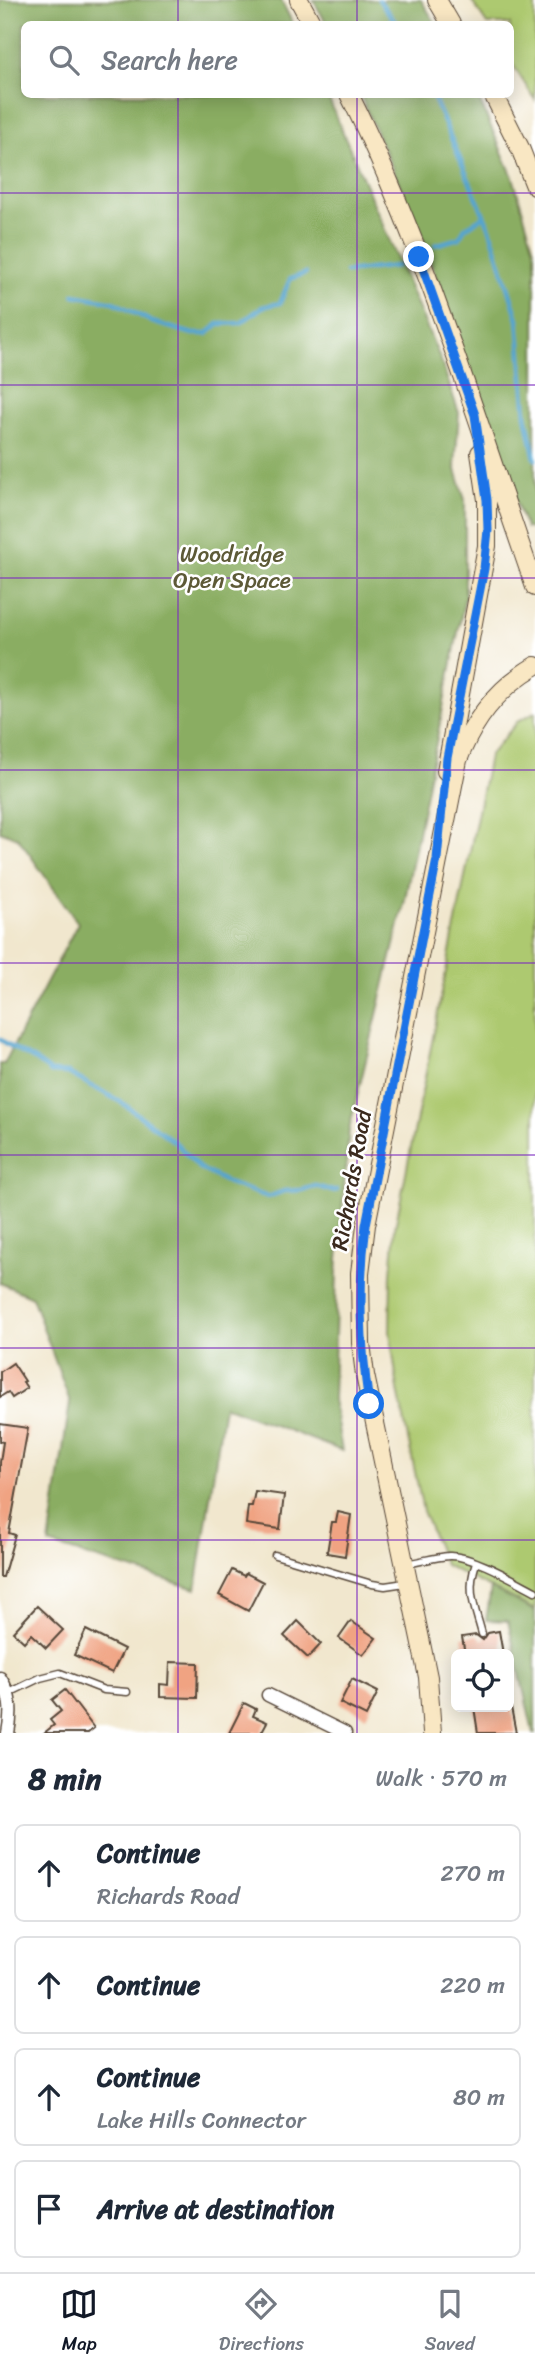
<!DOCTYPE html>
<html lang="en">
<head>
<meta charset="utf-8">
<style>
	body { margin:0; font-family:Sriracha,sans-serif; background:#f6f6f7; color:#1f2937 }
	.controls { position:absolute; right:21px; bottom:21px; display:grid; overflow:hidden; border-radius:10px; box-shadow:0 4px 18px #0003 }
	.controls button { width:63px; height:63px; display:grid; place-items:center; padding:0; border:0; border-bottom:2px solid #e0e1e3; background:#fff; color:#1f2937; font:35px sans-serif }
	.stop { position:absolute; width:21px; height:21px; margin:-16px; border:5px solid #1a73e8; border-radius:50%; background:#fff }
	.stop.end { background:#1a73e8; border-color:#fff; box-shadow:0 2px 7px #0008 }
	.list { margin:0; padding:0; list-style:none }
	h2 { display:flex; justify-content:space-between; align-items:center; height:91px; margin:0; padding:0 28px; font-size:30px }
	h2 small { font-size:23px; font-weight:400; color:#747a83 }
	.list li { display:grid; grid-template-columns:46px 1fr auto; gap:21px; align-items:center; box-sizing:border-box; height:98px; margin:0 14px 14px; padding:0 14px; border:2px solid #e0e1e3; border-radius:10px }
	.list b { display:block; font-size:26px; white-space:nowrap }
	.list p { margin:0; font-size:23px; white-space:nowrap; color:#747a83 }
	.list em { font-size:23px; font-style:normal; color:#747a83 }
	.icon { flex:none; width:38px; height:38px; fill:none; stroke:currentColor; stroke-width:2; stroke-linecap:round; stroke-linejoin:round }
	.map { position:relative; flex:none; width:535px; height:1733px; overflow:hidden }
	.search { position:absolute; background:#fff; box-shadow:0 4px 18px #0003; left:21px; right:21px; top:21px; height:77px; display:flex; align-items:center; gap:18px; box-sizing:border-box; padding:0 24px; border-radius:10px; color:#747a83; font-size:26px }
	.sheet { height:539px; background:#fff }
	nav { display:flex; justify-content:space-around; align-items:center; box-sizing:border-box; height:98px; border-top:2px solid #e0e1e3; background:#fff; font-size:19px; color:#747a83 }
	nav a { display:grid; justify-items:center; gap:4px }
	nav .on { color:#111827 }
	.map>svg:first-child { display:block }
	.green { fill:#adc970; stroke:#747a47; stroke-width:2 }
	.forest { fill:#8aad62; stroke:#626c40; stroke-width:2 }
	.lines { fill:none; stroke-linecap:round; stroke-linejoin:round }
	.stream { stroke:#55a4cf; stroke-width:4.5 }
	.building { fill:#f0a382 }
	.lane-casing { stroke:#564638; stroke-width:9 }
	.street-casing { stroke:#564638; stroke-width:15 }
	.secondary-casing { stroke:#564638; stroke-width:20 }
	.lane { stroke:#fff; stroke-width:6 }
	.street { stroke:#fff; stroke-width:12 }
	.secondary { stroke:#f9e7c3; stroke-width:18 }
	.route { stroke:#1a73e8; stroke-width:9 }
	.grid { fill:none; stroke:#7b2cbf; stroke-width:2; stroke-opacity:0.55 }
	.labels { text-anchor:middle; stroke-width:5; stroke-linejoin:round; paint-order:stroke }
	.park-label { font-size:23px; fill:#5d5a37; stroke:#fff }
	.street-label { font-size:23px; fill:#3b2a1e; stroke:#fff }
</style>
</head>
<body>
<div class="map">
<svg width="535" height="1733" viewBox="0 0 535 1733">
	<rect width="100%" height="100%" fill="#fff"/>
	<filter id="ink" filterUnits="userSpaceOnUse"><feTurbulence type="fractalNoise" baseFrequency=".0143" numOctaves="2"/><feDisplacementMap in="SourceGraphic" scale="14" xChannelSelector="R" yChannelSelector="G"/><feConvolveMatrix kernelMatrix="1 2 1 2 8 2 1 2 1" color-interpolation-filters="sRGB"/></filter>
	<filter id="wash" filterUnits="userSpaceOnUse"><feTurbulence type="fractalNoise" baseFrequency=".00686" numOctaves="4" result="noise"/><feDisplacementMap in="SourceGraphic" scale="28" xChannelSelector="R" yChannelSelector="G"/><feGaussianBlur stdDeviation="1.57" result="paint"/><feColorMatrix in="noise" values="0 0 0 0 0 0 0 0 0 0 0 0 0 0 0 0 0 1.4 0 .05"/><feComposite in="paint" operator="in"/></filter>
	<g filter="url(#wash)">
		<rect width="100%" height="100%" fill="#f1e7ce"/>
		<g class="green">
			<polygon points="471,0 535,0 535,100 511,62 510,24 487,24"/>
			<polygon points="535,712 535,1610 445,1565 423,1511 398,1390 390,1332 391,1274 395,1228 489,756 518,721"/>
		</g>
		<g class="forest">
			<polygon points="0,0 281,0 293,24 24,24 24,94 327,95 440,358 459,413 455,466 465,500 465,597 404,904 349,1130 337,1271 333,1399 342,1451 224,1406 196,1589 49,1544 70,1402 32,1297 0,1283 0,1064 4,1064 78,923 18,838 0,831"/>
			<polygon points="313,0 421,0 436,24 327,24"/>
			<polygon points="360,95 477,95 513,177 535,253 535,529 526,528 488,430 419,228"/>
			<polygon points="491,1588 535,1611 535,1733 533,1733 508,1621 486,1620"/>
		</g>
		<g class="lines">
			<g class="stream">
				<polyline points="379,0 397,24"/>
				<polyline points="432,94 490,229 518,319 526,415 535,459"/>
				<polyline points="435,245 459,238 465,228 484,216"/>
				<polyline points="346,272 397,266"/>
				<polyline points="74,295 114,302 152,322 193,334 207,334 218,324 241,323 262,307 280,303 290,279 306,273"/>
				<path d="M 0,1039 C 16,1052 36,1058 51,1072 L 68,1073 L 121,1102 L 176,1143 L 199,1168 L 228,1183 L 268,1197 L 284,1191 L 302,1190 L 316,1186 L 332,1191 L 337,1190"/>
			</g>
		</g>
		<g id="blocks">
			<g class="building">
				<polygon points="13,1363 25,1381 23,1382 27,1388 12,1398 8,1392 0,1397 0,1372"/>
				<polygon points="0,1424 28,1428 9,1533 15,1535 3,1577 0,1577 0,1462 3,1442 0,1441"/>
				<polygon points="255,1491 284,1495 280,1529 246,1524 248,1506 252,1506"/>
				<polygon points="338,1512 351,1515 345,1556 327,1553 332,1522 336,1522"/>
				<polygon points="232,1570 244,1576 246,1573 263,1582 248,1611 219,1595"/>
				<polygon points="37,1606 63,1630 46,1648 31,1634 24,1642 13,1632"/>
				<polygon points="298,1621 321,1644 308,1658 284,1636"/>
				<polygon points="351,1621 376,1638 363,1655 339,1638"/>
				<polygon points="86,1630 124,1649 112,1673 74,1655"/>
				<polygon points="499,1631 503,1654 465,1654 462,1637 476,1635 483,1640 488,1633"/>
				<polygon points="170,1662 198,1663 197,1698 160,1697 160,1684 169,1685"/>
				<polygon points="352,1679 378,1692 366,1716 340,1703"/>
				<polygon points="65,1690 94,1728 88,1733 44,1733 54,1725 50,1720 61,1711 52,1700"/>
				<polygon points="244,1703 256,1709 253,1716 267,1722 261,1733 229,1733"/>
				<polygon points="474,1707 511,1707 516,1733 478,1733"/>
			</g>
		</g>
	</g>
	<g filter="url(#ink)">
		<use href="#blocks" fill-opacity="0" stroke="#564638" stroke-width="2"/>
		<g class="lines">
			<defs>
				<g id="lane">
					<polyline points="275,1555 372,1584 385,1586 405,1583"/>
					<path d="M 476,1563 C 466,1592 475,1607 482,1634"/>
					<path d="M 405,1564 C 420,1562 434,1557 449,1556 C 472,1555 514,1580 535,1591"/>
					<polyline points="9,1693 40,1678 60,1673 104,1690 127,1692"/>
				</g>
				<g id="street">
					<path d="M 0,1678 C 12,1696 12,1713 8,1733"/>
					<polyline points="268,1695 345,1733"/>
				</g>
				<g id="secondary">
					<polyline points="299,0 312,24"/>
					<polyline points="437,0 451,24"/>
					<path d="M 349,94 C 427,252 477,422 535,587"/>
					<polyline points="493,94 520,148 535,186"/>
					<polyline points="446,771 487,546 487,500 480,453"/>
					<path d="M 432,1733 L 428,1677 L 365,1375 L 361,1343 L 360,1273 L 366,1225 L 458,760 C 473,720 498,688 535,666"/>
				</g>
			</defs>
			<use href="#lane" class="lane-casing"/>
			<use href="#street" class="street-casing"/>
			<use href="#secondary" class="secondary-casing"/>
			<use href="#lane" class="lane"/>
			<use href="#street" class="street"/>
			<use href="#secondary" class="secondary"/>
		</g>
	</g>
	<g class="lines" filter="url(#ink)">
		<path class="route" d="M 369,1404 C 360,1342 358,1287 366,1225 L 437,859 L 447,758 L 484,569 L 488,530 L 487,500 L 475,415 L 419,257"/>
	</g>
	<path class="grid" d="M 178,0 L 178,24M 357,0 L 357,24M 178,94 L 178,1733M 357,94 L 357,1733M 0,193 L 535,193M 0,385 L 535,385M 0,578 L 535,578M 0,770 L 535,770M 0,963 L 535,963M 0,1155 L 535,1155M 0,1348 L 535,1348M 0,1540 L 535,1540"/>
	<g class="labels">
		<g class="park-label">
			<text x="232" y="562">Woodridge<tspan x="232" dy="26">Open Space</tspan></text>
		</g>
		<g class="street-label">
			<text transform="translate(351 1180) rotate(-80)" y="8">Richards Road</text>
		</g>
	</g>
</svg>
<div class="controls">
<button><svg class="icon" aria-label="locate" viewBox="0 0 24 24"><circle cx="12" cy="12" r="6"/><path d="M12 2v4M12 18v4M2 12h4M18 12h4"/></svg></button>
</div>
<div class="stop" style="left:369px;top:1404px"></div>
<div class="stop end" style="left:419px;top:257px"></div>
<div class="search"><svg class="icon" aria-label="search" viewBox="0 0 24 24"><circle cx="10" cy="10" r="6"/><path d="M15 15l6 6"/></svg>Search here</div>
</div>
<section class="sheet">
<h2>8 min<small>Walk · 570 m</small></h2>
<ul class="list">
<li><svg class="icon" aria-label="ahead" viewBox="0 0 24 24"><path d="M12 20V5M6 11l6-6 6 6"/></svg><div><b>Continue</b><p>Richards Road</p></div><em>270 m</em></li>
<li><svg class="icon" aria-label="ahead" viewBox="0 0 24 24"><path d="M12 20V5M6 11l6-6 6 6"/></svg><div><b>Continue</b></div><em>220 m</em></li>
<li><svg class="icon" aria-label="ahead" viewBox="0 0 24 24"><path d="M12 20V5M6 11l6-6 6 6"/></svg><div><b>Continue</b><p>Lake Hills Connector</p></div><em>80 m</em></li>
<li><svg class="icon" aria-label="arrive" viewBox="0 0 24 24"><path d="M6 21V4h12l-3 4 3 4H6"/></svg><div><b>Arrive at destination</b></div></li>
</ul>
</section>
<nav>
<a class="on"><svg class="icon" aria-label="map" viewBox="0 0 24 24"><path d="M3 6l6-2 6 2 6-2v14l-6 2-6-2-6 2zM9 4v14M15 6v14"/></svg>Map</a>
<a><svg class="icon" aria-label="directions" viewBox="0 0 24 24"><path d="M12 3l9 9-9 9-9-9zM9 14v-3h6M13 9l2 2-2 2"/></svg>Directions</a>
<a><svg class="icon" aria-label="saved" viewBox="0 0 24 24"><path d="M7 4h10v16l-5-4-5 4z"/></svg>Saved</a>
</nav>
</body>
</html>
